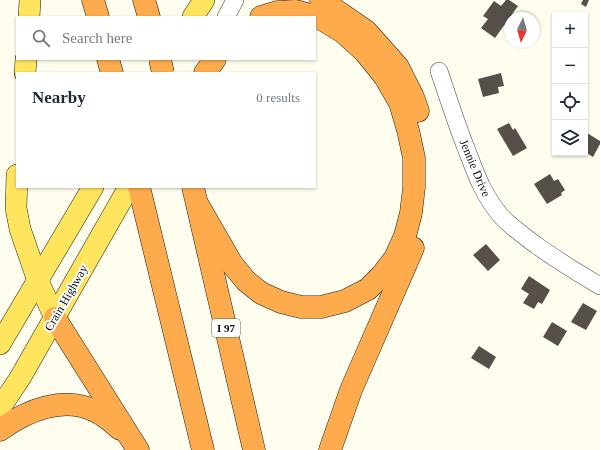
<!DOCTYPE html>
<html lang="en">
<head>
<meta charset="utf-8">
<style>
	body { margin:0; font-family:"Times New Roman",serif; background:#f6f6f7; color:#1f2937 }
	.controls { position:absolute; right:12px; top:12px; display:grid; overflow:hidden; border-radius:0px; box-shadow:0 1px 3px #0004 }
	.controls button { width:36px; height:36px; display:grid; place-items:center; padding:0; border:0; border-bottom:1px solid #e0e1e3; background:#fff; color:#1f2937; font:20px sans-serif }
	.compass { position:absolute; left:504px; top:12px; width:36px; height:36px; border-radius:50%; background:#fff; box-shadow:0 1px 3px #0004; rotate:185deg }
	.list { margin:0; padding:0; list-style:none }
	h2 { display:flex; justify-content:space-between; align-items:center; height:52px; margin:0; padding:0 16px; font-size:17px }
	h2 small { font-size:13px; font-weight:400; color:#747a83 }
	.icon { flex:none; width:22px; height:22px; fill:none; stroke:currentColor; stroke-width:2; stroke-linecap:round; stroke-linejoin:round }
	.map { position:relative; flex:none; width:600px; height:450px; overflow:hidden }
	.search { position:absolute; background:#fff; box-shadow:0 1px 3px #0004; left:16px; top:16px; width:300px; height:44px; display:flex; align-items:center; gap:10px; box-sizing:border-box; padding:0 14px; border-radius:0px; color:#747a83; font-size:15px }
	.panel { position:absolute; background:#fff; box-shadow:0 1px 3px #0004; left:16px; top:72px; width:300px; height:116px; border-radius:0px }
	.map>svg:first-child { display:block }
	.building { fill:#574f49 }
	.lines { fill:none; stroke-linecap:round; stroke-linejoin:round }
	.minor-casing { stroke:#404040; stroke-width:18 }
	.major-casing { stroke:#1e1e1e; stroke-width:22 }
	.highway-casing { stroke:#1e1e1e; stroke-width:23 }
	.minor { stroke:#fff; stroke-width:17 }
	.major { stroke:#ffe45e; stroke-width:21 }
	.highway { stroke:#feab4d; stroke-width:22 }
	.highway-bridge-casing { stroke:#1e1e1e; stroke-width:23; stroke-linecap:butt }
	.highway-bridge { stroke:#feab4d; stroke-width:22 }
	.labels { text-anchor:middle; stroke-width:4; stroke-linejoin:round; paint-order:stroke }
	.shield { fill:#fff; stroke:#565656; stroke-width:1 }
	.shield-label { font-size:11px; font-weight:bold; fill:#0d0d0d }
	.street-label { font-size:12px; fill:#0d0d0d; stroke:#fff }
</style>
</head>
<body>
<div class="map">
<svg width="600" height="450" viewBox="0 0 600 450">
	<rect width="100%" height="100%" fill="#fffdee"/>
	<g class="building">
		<polygon points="506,0 509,0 518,6 495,38 481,28 488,19 483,16 494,1 501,6"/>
		<polygon points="583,0 589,0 586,7 581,4"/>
		<polygon points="501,73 504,86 498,87 499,93 483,97 478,79"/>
		<polygon points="509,123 513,130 515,128 527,148 513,156 497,129"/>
		<polygon points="587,133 600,141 600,144 593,157 585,152 585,136"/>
		<polygon points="550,174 554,181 558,179 565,190 561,193 562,195 547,204 534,184"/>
		<polygon points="486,244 500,260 488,271 473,255"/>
		<polygon points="529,276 550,290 542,304 538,302 534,309 523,303 529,294 521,289"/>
		<polygon points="583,303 597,311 586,330 571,322"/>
		<polygon points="552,322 567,331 558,346 543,337"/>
		<polygon points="479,346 496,357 489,369 471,358"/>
	</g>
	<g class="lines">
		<defs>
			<g id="minor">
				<polyline points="226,17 235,0"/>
				<path d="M 439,71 C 448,97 456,123 466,148 C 476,174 483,195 501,216 C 511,227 524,236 536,245 C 557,260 578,273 600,286"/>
			</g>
			<g id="major">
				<polyline points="29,17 30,0"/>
				<polyline points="193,17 204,0"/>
				<polyline points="25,73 26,59"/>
				<polyline points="17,175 16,208 20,229 38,281 55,318"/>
				<polyline points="0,344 93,187"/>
				<polyline points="0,408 20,378 129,187"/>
			</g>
			<g id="highway">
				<polyline points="93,0 98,17"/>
				<polyline points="144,0 149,17"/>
				<polyline points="321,0 366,31 398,67 413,97 418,111"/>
				<polyline points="108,59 112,73"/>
				<polyline points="205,73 215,59"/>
				<polyline points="139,187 203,450"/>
				<polyline points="193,187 254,450"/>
				<polyline points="198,205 232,264 246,281 261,293 281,302 301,307 321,307 345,301 368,289 382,275 395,258 405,236 411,213 414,187 414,158 408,130 400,103 385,77 365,52 343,32 318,17 296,11 277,12 261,17"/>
				<polyline points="55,318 138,450"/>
				<path d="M 0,430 C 26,411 63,395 95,411 C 104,415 112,422 120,429"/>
				<polyline points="330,450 351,390 413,248"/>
			</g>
		</defs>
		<use href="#minor" class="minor-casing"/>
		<use href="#major" class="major-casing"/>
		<use href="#highway" class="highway-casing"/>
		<use href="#minor" class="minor"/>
		<use href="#major" class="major"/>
		<use href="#highway" class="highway"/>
		<defs>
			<polyline id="highway-bridge" points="160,59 163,73"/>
		</defs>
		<use href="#highway-bridge" class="highway-bridge-casing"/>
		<use href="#highway-bridge" class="highway-bridge"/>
	</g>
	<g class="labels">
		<rect class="shield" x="212" y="319" width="28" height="18" rx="3"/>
		<g class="shield-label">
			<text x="226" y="332">I 97</text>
		</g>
		<g class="street-label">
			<text transform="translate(475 168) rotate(67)" y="4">Jennie Drive</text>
			<text transform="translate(66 298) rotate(-60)" y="4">Crain Highway</text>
		</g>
	</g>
</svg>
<div class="controls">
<button>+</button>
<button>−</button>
<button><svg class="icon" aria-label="locate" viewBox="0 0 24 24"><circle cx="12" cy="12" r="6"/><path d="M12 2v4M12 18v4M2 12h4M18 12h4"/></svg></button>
<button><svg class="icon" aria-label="layers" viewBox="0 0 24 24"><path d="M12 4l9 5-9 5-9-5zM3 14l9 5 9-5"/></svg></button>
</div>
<svg class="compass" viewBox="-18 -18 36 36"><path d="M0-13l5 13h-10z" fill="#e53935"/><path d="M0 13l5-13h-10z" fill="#747a83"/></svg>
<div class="search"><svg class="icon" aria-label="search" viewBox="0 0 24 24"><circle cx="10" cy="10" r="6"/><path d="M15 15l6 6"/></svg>Search here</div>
<section class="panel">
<h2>Nearby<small>0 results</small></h2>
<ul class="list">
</ul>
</section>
</div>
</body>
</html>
